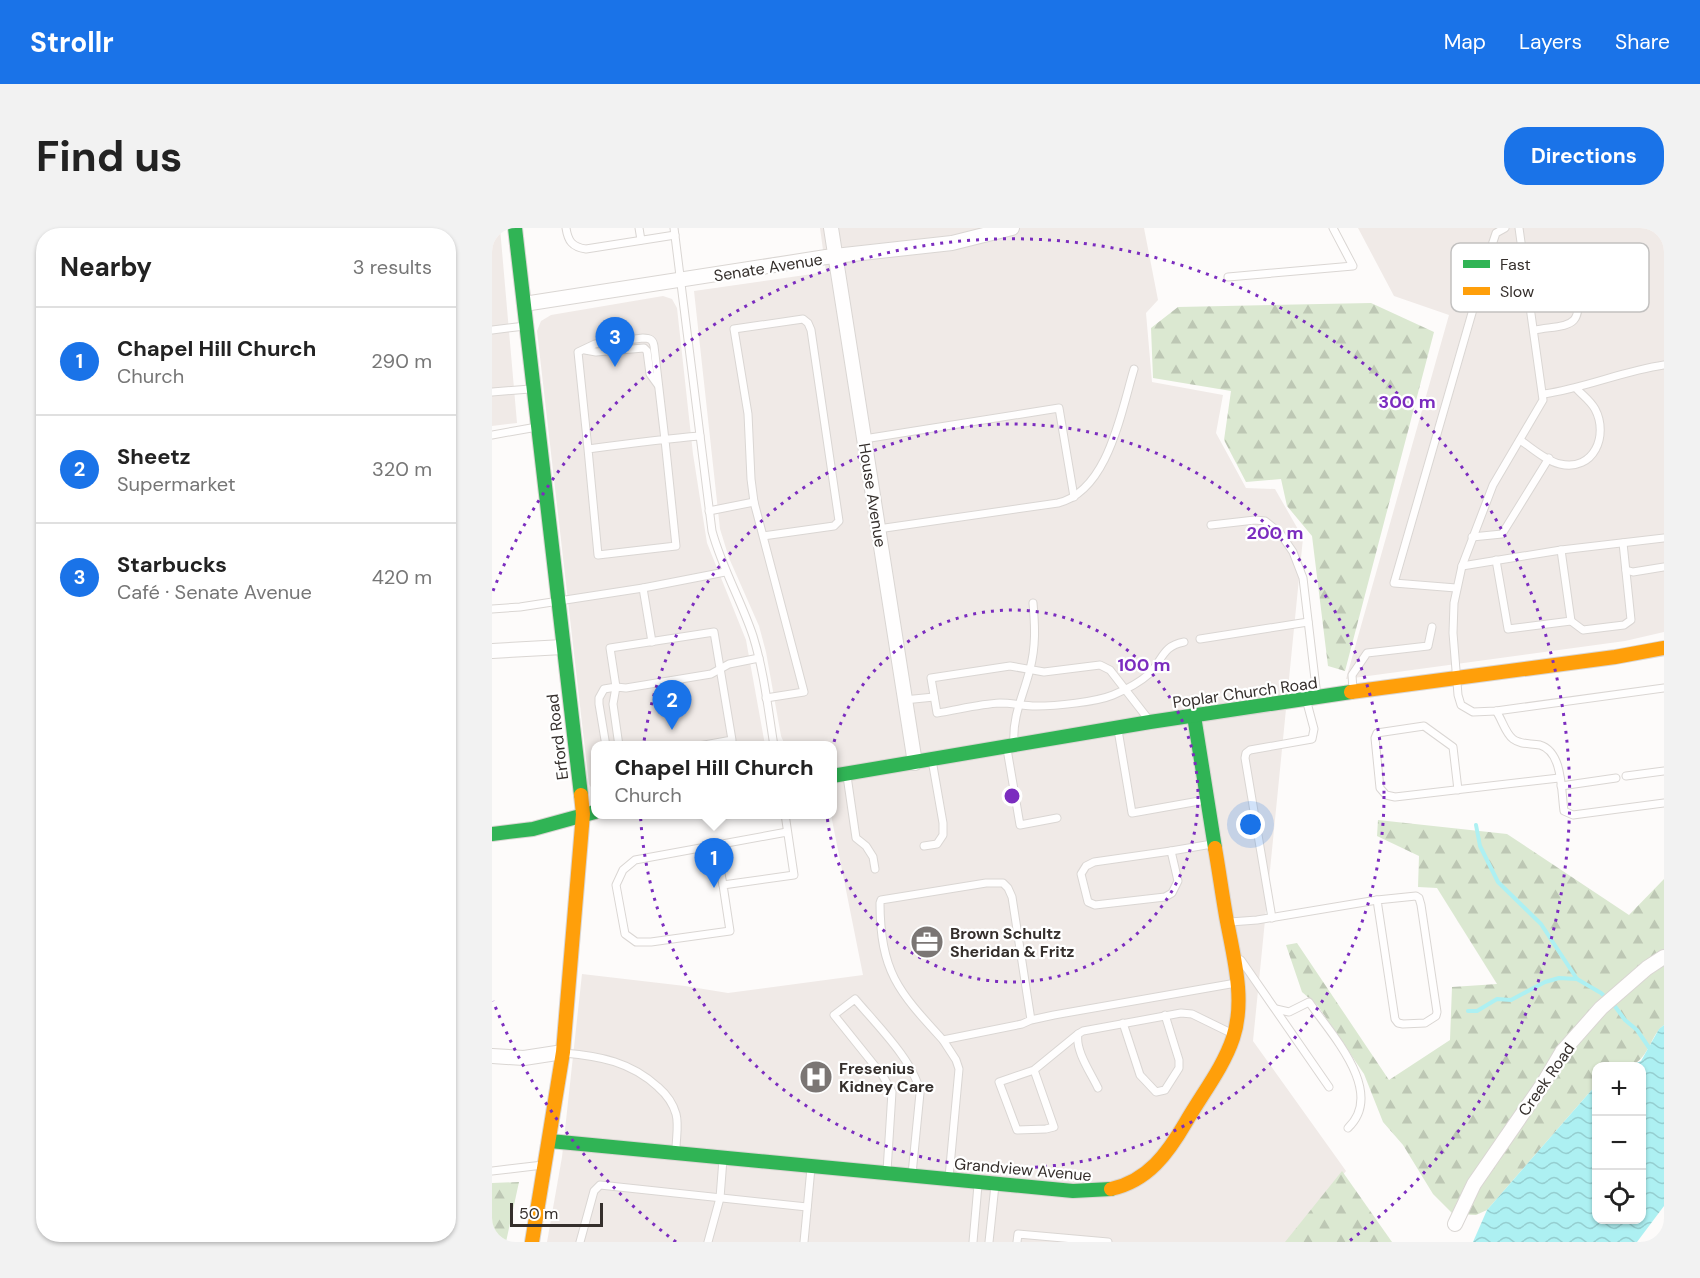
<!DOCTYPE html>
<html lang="en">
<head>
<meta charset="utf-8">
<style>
	body { margin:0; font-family:"DM Sans",sans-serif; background:#f2f2f2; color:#222 }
	.controls { position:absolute; right:18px; bottom:18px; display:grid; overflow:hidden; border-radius:12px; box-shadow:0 2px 4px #0004 }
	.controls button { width:54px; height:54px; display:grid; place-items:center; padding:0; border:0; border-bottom:2px solid #e0e0e0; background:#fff; color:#222; font:30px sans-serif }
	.scale { position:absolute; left:18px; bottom:15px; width:93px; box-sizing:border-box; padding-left:6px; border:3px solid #352f2c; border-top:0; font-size:16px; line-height:21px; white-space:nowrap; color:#352f2c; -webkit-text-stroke:4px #fff; paint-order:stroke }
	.you { position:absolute; left:759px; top:597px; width:21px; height:21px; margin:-15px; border:4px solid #fff; border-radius:50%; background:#1a73e8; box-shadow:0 0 0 9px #1a73e833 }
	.badge { display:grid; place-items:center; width:39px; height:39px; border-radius:50%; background:#1a73e8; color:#fff; font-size:20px; font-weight:700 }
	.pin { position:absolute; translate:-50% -50px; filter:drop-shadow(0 2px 3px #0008) }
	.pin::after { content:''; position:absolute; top:32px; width:21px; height:18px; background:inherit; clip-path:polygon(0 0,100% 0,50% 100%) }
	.popup { position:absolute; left:99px; top:513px; width:246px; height:78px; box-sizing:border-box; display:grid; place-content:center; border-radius:12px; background:#fff; filter:drop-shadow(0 2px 4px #0005); font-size:20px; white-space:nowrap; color:#767676 }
	.popup b { font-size:22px; color:#222 }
	.popup::after { content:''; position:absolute; left:50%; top:100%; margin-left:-12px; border:12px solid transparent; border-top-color:#fff }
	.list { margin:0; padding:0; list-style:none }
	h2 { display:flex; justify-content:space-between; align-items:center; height:78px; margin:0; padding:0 24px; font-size:26px }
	h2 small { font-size:20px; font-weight:400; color:#767676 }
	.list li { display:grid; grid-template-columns:39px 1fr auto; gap:18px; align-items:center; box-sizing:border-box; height:108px; padding:0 24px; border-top:2px solid #e0e0e0 }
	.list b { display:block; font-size:22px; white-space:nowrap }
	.list p { margin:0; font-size:20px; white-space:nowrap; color:#767676 }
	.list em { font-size:20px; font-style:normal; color:#767676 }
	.icon { flex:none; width:33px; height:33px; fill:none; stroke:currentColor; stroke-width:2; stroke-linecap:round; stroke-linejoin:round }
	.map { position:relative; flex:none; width:1172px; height:1014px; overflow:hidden; border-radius:24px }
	header { display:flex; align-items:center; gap:36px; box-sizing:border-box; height:84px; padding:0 30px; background:#1a73e8; color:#fff }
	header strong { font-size:28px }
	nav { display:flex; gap:33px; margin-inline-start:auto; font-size:21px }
	.intro { display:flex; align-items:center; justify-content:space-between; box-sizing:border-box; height:144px; padding:0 36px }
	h1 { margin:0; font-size:42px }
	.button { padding:15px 27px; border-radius:24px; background:#1a73e8; color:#fff; font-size:21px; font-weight:700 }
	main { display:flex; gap:36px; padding:0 36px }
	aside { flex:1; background:#fff; border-radius:24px; box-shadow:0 2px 4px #0004 }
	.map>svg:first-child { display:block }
	.built { fill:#f0eae7 }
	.forest { fill:url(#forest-firs) }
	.water { fill:url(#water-waves) }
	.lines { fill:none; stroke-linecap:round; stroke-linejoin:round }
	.stream { stroke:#adf0f2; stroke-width:4 }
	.lane-casing { stroke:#dad6d3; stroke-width:9 }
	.street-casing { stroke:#dad6d3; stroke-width:16 }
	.fast-casing { stroke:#dad6d3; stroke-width:16 }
	.slow-casing { stroke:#dad6d3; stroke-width:16 }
	.lane { stroke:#fffefe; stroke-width:7 }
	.street { stroke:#fffefe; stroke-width:14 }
	.fast { stroke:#30b455; stroke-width:14 }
	.slow { stroke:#ff9f0a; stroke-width:14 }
	.ring { fill:none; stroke:#7b2cbf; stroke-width:3; stroke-dasharray:3 6 }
	.labels { text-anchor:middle; stroke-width:4.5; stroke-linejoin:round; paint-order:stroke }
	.street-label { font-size:16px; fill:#352f2c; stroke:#fff }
	.poi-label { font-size:16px; font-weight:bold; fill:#352f2c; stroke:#fff; text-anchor:start }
	.key { fill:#fff; stroke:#c2c1c0; stroke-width:1.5 }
	.key-label { font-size:16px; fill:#352f2c }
	.centre { fill:#7b2cbf; stroke:#fff; stroke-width:3 }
	.ring-label { font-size:18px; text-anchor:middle; font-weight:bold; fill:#7b2cbf; stroke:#fff; stroke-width:4.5; stroke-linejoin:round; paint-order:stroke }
</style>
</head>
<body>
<header>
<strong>Strollr</strong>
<nav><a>Map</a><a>Layers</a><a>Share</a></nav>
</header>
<div class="intro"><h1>Find us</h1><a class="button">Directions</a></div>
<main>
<aside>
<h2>Nearby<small>3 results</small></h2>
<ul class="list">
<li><span class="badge">1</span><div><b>Chapel Hill Church</b><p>Church</p></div><em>290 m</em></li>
<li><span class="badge">2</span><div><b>Sheetz</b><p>Supermarket</p></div><em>320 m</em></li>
<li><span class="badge">3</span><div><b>Starbucks</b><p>Café · Senate Avenue</p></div><em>420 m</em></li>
</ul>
</aside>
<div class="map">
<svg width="1172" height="1014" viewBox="0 0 1172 1014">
	<defs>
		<pattern id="forest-firs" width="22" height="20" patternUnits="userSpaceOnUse" patternTransform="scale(1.5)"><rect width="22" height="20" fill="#dbe8d1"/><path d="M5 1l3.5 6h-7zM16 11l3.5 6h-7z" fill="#bdc7b4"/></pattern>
		<pattern id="water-waves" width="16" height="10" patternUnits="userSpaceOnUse" patternTransform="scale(1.5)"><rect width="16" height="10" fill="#adf0f2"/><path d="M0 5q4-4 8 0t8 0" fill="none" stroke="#95ced0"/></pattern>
	</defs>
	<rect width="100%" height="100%" fill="#fdfbfa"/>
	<g class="built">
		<polygon points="0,0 8,0 25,195 0,198"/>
		<polygon points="328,0 652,0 666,72 654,85 660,154 731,167 724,205 754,260 783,261 811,310 761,813 854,943 797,1014 55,1014 70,929 90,746 193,758 236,765 371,747 339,587 340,518 293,517 289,508 274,424 267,398 237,330 228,301 202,63 334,44"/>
		<polygon points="866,0 1172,0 1172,404 1133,413 854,451 957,87 902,68"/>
		<polygon points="171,68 180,71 185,80 201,226 215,315 254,412 273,517 104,518 103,566 97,556 45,103 49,93 59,87"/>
	</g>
	<g class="forest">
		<polygon points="879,75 942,104 853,443 836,438 820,308 795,278 789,251 754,254 732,212 739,163 661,150 659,100 686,79"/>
		<path d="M 886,592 L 1015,606 L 1137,687 L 1172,651 L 1172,797 C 1165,802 1162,809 1158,817 C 1143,845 1134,838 1104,838 L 1104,857 L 995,982 L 984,987 L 961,986 L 941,966 L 911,917 L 891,894 L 872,846 L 826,778 L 810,764 L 794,717 L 805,715 L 897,852 L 958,812 L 960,759 L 1005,756 L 945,660 L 926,659 L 927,628 L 885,608 Z"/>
		<polygon points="850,943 900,1014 793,1014"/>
		<polygon points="27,954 14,1014 0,1014 0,955"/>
	</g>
	<polygon class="water" points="1172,797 1172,978 1145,1014 981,1014 995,982 1104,857 1104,992 1150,992 1150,838 1137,838 1149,833 1167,801"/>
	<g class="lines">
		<g class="stream">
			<polyline points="984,597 988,618 1006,654 1049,696 1085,751 1109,765 1122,777 1133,792 1145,802 1158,821"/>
			<polyline points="976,783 985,783 1005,771 1019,772 1053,754 1067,750 1085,751"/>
		</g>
		<defs>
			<g id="lane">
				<path d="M 74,0 C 76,13 80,19 94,21 L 183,7"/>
				<polyline points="147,0 149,12"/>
				<path d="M 182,0 L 220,303 C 230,340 249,372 261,408 C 272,443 276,481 282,518"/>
				<polyline points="1027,0 1051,172 1001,257 970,338 962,375 961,405 966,467 969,477 981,484 1004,483 1172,460"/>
				<polyline points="981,20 986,29 995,34"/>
				<polyline points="736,49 861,38 841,0"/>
				<polyline points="0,102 33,98"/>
				<path d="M 1042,102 C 1077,96 1091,102 1085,60"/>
				<polyline points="93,122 104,124 152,120 155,123 158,146 166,157"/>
				<polyline points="0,164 38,161"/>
				<path d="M 1052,166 C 1093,160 1131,143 1172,137"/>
				<polyline points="0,207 45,199"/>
				<polyline points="372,211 567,180 582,269"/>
				<path d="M 1028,212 C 1040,220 1054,233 1068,236 C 1102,244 1117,207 1103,181 C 1098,172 1090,167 1084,160"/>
				<path d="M 96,221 L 106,327 L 184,318 L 173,212 L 162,118 C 161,111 157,110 151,110 L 103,116 L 86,124 L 96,221 C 133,216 170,211 208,208"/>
				<polyline points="217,283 262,274"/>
				<polyline points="719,297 763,292 773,293 788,305 801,324 811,350 825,468"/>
				<path d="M 386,301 L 566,275 C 616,263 629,184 642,141"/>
				<polyline points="271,308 342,298 347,293 319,102 316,95 311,91 242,101 256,186 259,251 262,274 312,464 274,470"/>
				<polyline points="980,309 1010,306 1057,230"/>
				<polyline points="1004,332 1016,401 1079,393 1069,322"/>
				<polyline points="970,338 1069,322 1172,310"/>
				<polyline points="1134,342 1141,344 1172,339"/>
				<polyline points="151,360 160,414"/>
				<polyline points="964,360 902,355 997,26 1004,5 1013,0"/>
				<polyline points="0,381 28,379 151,360 233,344"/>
				<polyline points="1079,393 1091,402 1132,397 1139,392 1131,315"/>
				<polyline points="708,411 816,394"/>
				<polyline points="861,462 860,447 875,425 936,418 940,399"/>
				<polyline points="412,472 442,469"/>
				<path d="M 1004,483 C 1010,491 1013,505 1021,511 C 1029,517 1038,515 1048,517 C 1071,524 1069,562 1072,583 L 1081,587 L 1172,575"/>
				<path d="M 657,492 L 618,442 L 608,437 L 552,444 L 518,438 L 439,450 L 445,485 C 465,482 487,476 508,475 C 520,475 532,478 544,478 C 564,478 604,474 621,467 C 633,462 647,455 657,446 C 671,432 670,418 692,414"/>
				<polyline points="626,502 640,585 713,572"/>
				<path d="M 522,515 C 520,488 532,466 538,441 C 544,418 543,398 541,375"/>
				<polyline points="114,518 107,476 107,470 112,461 124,459 118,420 222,404 240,512 207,518"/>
				<polyline points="127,518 121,476 124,459 134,460 219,446 237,436 267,430"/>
				<polyline points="515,521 528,597 565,590"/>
				<polyline points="355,548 364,610 374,618 381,629 383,641"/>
				<polyline points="1134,548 1172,543"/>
				<polyline points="1069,558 1124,550"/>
				<polyline points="966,562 961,519 932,498 885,505 883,510 888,560 894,567 903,569 1067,550"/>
				<polyline points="293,586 302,647 231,657 238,703 159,714 144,714 133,706 124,657 131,642 143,632 295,604"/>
				<polyline points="224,616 231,657"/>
				<polyline points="432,618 445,616 451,607 451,595 440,532"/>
				<polygon points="679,623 686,653 680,665 673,669 603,677 596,674 589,646 594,638 602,634"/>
				<polyline points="679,623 720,616"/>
				<polygon points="924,668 927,670 929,677 945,784 944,788 933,795 911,796 906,795 903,791 885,672"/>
				<polyline points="780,690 753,530 754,525 758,522 820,511 822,501 814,471"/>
				<polyline points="738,694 765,692 885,672"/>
				<polyline points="749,732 837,859"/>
				<path d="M 784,781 L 797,784 L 817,774 C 839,806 894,864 856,900"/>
				<path d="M 539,792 L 520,669 L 516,660 L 511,655 L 494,655 L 389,672 L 388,675 C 388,744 407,764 451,812 L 530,796 L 539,792 L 562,787 L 744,755"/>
				<polyline points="631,795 648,847 664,864 673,862 687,840 687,832 673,787"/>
				<polyline points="451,812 464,832 467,841 457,949"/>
				<path d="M 72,825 C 108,828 139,834 166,859 C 174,866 181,875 184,886 C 187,897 184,910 184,922"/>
				<polyline points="542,842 562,899 554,901 525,902 507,854 542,842 586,806"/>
				<path d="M 606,860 C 599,845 583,823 586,806 L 591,803 L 689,785 L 700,786 L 741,806"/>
				<polyline points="0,943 51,937"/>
				<path d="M 395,943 L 400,864 L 391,848 L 342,787 L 363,771 C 383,795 423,834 428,865 L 420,946"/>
				<polyline points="88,1014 102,963 108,957 315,979"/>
				<polyline points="216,1014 228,970 231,931"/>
				<polyline points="312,1014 319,940"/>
				<polyline points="481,1014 486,957"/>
				<polyline points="497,1014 503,957"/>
				<polyline points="525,1014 526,1006 616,1014"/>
			</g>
			<g id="street">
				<polyline points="339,0 423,535"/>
				<polyline points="32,76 334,29 460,15 520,0"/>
				<polyline points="0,423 71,419"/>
				<polyline points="0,828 32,830 71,824"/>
				<polyline points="963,996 982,956 1051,856 1070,824 1109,780 1155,740 1172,729"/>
			</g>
			<g id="fast">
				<polyline points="23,0 89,567"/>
				<polyline points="702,488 723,620"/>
				<polyline points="340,548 658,494 859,464"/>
				<polyline points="0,606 41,601 103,584"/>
				<polyline points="58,913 581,963 619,961"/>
			</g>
			<g id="slow">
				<polyline points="859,464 1123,429 1172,420"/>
				<path d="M 619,961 C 656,953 676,925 694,894 C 710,866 731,840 741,810 C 754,771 741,727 734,688 C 730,665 727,643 723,620"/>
				<polyline points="40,1014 71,824 91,586 89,567"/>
			</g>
		</defs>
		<use href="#lane" class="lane-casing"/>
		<use href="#street" class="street-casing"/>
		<use href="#fast" class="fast-casing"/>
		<use href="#slow" class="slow-casing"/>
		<use href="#lane" class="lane"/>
		<use href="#street" class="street"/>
		<use href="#fast" class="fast"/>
		<use href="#slow" class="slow"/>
	</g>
	<g class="ring">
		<circle cx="520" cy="568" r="186"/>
		<circle cx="520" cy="568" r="372"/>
		<path d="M184 1014A558 558 0 0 1 1 773M1 363A558 558 0 1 1 856 1014"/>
	</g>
	<defs>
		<symbol id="office-disc" viewBox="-11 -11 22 22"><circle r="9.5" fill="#7b7674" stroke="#fff"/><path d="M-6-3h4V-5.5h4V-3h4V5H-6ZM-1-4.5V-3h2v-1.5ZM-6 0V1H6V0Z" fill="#fff"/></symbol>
		<symbol id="hospital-disc" viewBox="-11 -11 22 22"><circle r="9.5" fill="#7b7674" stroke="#fff"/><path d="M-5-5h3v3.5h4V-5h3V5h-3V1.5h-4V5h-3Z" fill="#fff"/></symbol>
	</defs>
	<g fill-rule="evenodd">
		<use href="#office-disc" x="416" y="695" width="38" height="38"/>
		<use href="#hospital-disc" x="305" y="830" width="38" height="38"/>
	</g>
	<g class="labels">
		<g class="street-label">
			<text transform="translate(276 39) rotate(-9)" y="6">Senate Avenue</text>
			<text transform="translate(381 267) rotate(81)" y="6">House Avenue</text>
			<text transform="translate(753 464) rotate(-8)" y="6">Poplar Church Road</text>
			<text transform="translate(65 509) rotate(-97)" y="6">Erford Road</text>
			<text transform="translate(1054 851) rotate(-55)" y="6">Creek Road</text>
			<text transform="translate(531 941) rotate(5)" y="6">Grandview Avenue</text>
		</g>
		<g class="poi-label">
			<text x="458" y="711">Brown Schultz<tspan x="458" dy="18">Sheridan &amp; Fritz</tspan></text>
			<text x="347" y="846">Fresenius<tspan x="347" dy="18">Kidney Care</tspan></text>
		</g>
	</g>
	<rect x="959" y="15" width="198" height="69" rx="9" class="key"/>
	<rect x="971" y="32" width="27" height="8" fill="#30b455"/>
	<rect x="971" y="59" width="27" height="8" fill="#ff9f0a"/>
	<g class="key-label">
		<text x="1008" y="42">Fast</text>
		<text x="1008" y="69">Slow</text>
	</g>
	<circle cx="520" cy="568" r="9" class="centre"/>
	<g class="ring-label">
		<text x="915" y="180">300 m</text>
		<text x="783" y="311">200 m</text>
		<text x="652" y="443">100 m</text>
	</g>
</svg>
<div class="controls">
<button>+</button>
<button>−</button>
<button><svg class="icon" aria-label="locate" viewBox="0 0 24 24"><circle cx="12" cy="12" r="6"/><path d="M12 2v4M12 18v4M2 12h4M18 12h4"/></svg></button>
</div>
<div class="scale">50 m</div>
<div class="you"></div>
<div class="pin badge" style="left:222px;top:660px">1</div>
<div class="popup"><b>Chapel Hill Church</b>Church</div>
<div class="pin badge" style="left:180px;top:502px">2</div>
<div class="pin badge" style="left:123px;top:139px">3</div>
</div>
</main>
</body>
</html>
